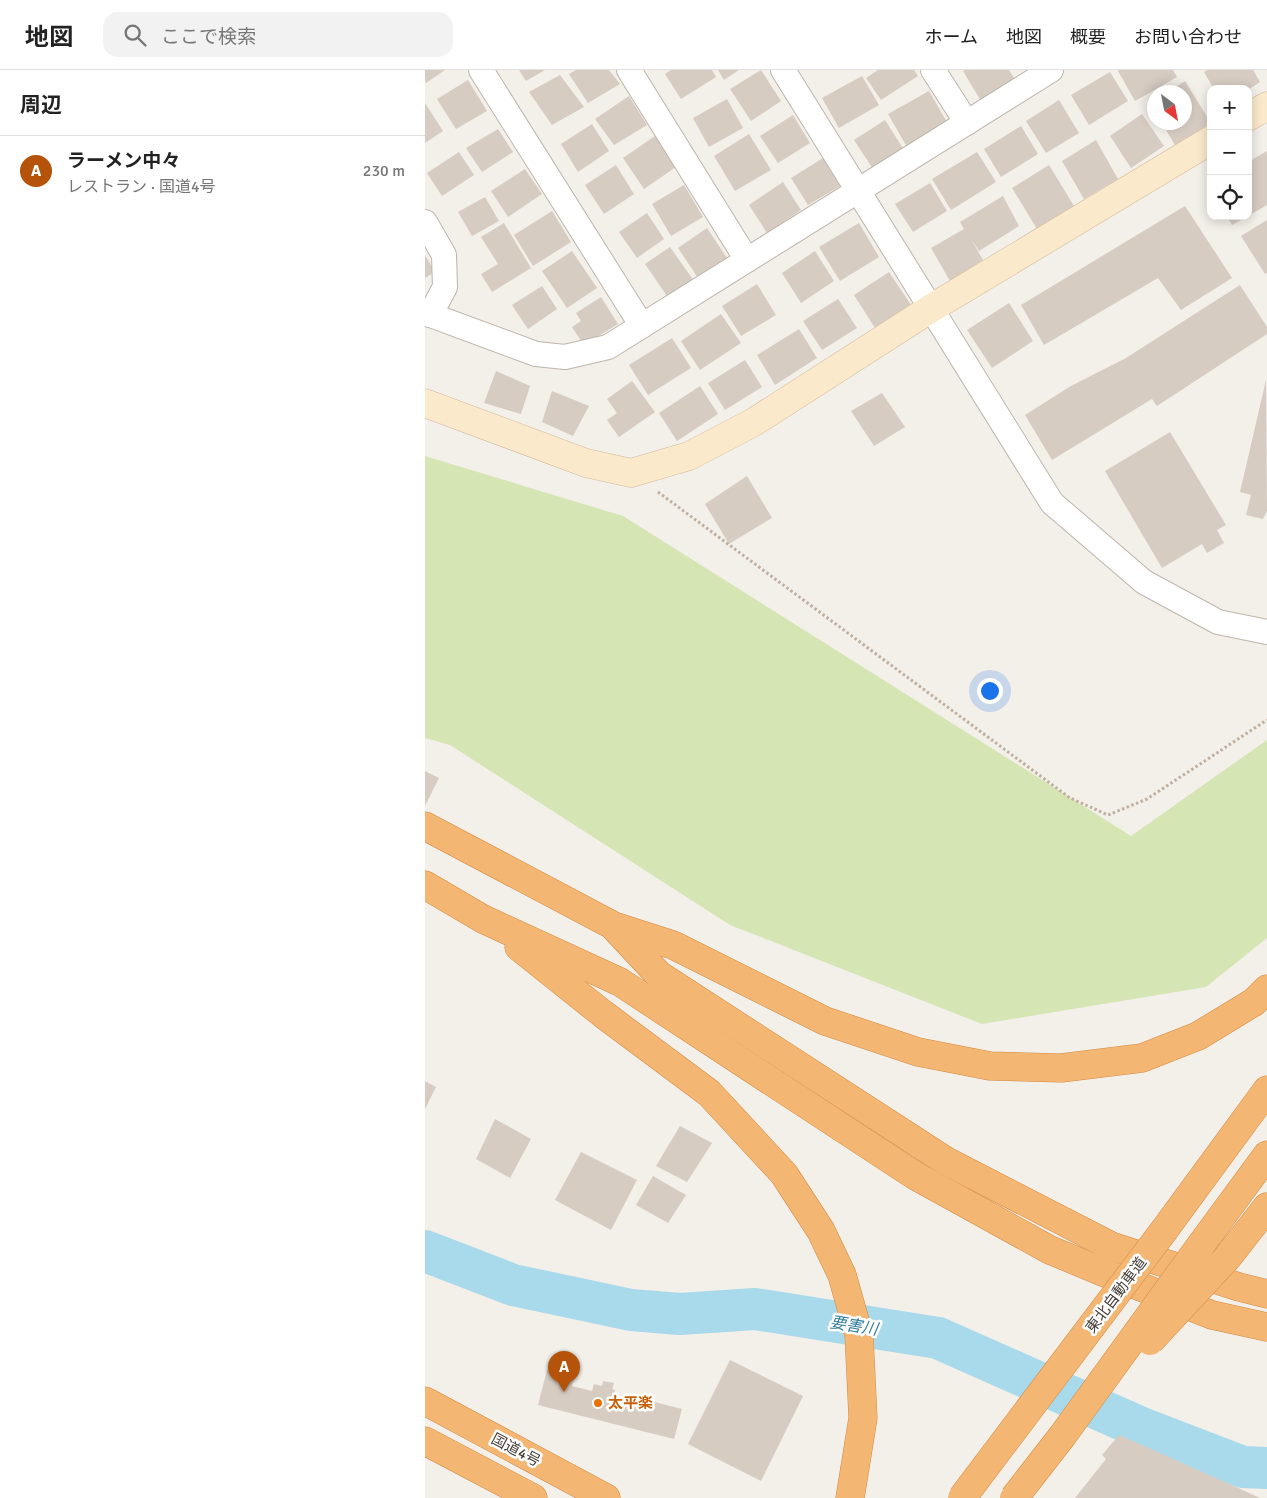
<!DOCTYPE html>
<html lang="ja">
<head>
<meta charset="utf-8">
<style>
	body { margin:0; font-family:Signika,"Noto Sans JP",sans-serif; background:#f2f2f2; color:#222 }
	.controls { position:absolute; right:15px; top:15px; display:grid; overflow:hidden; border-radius:10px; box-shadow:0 2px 12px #0003 }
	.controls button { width:45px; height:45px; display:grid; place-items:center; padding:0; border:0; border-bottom:1px solid #e0e0e0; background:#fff; color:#222; font:25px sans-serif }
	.compass { position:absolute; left:722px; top:15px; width:45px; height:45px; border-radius:50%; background:#fff; box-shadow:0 2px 12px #0003; rotate:148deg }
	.you { position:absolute; left:564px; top:620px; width:18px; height:18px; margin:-12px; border:4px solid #fff; border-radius:50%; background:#1a73e8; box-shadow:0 0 0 8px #1a73e833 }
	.badge { display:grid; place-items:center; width:32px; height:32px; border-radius:50%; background:#b45309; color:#fff; font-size:16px; font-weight:700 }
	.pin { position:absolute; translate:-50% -41px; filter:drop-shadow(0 1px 2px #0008) }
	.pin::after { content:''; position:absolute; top:26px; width:18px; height:15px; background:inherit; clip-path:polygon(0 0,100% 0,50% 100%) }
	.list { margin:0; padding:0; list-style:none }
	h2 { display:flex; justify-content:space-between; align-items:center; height:65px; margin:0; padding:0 20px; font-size:21px }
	h2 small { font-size:16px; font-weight:400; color:#767676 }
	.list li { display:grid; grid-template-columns:32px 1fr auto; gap:15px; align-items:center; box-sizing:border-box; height:70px; padding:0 20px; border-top:1px solid #e0e0e0 }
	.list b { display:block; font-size:19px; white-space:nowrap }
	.list p { margin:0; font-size:16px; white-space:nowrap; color:#767676 }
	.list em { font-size:16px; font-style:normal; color:#767676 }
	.icon { flex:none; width:28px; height:28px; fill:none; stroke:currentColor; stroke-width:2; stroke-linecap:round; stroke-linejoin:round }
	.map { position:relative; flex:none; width:842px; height:1428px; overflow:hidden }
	header { display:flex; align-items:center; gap:30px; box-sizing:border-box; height:70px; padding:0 25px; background:#fff; border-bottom:1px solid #e0e0e0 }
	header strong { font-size:24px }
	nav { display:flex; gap:28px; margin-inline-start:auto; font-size:18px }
	.search { width:350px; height:45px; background:#f2f2f2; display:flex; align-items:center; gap:12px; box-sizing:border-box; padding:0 18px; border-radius:15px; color:#767676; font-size:19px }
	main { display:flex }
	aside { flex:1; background:#fff }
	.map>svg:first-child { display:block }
	.green { fill:#d5e5b4 }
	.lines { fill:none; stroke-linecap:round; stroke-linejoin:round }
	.river { stroke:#a9daec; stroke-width:42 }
	.building { fill:#d7ccc2 }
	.street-casing { stroke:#beb5ac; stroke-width:26 }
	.secondary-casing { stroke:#d0bb9b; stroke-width:29 }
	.highway-casing { stroke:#d38a43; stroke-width:29 }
	.path { stroke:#bfaf9e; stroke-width:3; stroke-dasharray:2.5 2.5; stroke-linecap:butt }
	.street { stroke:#fff; stroke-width:24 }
	.secondary { stroke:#fbe9cb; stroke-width:28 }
	.highway { stroke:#f4b773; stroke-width:28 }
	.highway-bridge-casing { stroke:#d38a43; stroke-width:29; stroke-linecap:butt }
	.highway-bridge { stroke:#f4b773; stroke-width:28 }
	.food-dot { fill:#e8710a; stroke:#fff; stroke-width:2 }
	.labels { text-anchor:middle; stroke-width:5; stroke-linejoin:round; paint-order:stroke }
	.street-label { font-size:15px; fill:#463f38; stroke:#fff }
	.food-label { font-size:15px; font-weight:bold; fill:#c56008; stroke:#fff; text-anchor:start }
	.water-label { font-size:16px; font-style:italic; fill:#337e9c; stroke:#fff }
</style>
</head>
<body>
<header>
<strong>地図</strong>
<div class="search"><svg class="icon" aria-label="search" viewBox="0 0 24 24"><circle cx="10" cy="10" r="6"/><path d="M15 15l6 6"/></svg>ここで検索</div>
<nav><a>ホーム</a><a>地図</a><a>概要</a><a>お問い合わせ</a></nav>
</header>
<main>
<aside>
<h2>周辺<small></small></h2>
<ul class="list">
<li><span class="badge">A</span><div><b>ラーメン中々</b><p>レストラン · 国道4号</p></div><em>230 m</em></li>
</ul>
</aside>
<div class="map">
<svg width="842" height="1428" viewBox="0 0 842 1428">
	<rect width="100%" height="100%" fill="#f3efe9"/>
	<polygon class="green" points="0,386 198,446 706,766 842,670 842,868 781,917 557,954 305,855 25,675 0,668"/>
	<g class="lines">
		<polyline class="river" points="0,1181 88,1215 206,1240 255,1244 330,1239 513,1268 714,1357 818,1397 842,1398"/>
	</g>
	<g class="building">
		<polygon points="0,0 20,0 1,13 0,11"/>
		<polygon points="94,0 120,0 101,11"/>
		<polygon points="151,0 184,0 195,14 163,33 144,4"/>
		<polygon points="246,0 287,0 291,7 256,29 240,4"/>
		<polygon points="293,0 314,0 299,10"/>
		<polygon points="336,0 356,31 326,51 305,19"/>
		<polygon points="453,0 489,0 493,6 456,30 441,8"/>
		<polygon points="540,0 584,0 591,11 556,31 538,1"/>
		<polygon points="694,0 748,0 752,7 710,31 693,1"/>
		<polygon points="782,0 828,0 835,12 823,20 823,19 789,19 779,2"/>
		<polygon points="685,2 703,31 664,55 646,25"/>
		<polygon points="135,5 159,37 127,55 104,22"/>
		<polygon points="437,6 454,35 414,58 397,28"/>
		<polygon points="43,10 62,41 31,59 12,29"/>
		<polygon points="760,11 786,53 750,75 736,52 760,52 760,22 743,22"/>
		<polygon points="504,21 523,54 482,77 463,44"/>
		<polygon points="204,26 222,55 189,75 170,49"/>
		<polygon points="302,29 318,58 284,77 268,48"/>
		<polygon points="634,30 654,63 621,83 601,51"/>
		<polygon points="0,33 18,61 0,73"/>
		<polygon points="717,44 739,76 706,98 685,66"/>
		<polygon points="368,45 385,73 353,93 335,66"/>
		<polygon points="460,50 481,83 450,102 429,70"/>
		<polygon points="167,54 184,81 153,102 136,74"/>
		<polygon points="596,56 613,84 576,107 559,79"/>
		<polygon points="73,59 88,82 57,102 41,78"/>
		<polygon points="324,64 346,100 310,121 289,86"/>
		<polygon points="230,66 251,97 219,119 198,88"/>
		<polygon points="671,70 693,109 659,129 637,91"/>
		<polygon points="842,81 842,135 823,146 823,92"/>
		<polygon points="34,82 49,105 17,126 2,103"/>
		<polygon points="552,82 571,112 526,140 507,109"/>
		<polygon points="398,88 415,116 383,135 366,108"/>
		<polygon points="191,95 209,124 179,144 160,115"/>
		<polygon points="624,95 649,136 612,159 587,118"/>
		<polygon points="100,99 117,124 83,147 66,121"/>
		<polygon points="358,112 376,140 342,163 324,135"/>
		<polygon points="505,113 522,141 488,162 470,134"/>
		<polygon points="259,115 278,147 246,166 227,134"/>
		<polygon points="578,126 594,156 554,181 546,169 558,190 525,211 506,178 539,159 535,152"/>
		<polygon points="60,127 74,151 47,166 33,142"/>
		<polygon points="760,136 807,208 756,240 733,208 619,275 596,235"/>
		<polygon points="127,141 146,172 108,196 89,165"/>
		<polygon points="222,143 239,169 212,188 194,162"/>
		<polygon points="802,146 822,146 807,155"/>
		<polygon points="842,150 842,203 840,204 816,166"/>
		<polygon points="79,153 106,198 67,222 56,204 73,194 56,167"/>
		<polygon points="434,153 454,187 415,211 394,177"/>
		<polygon points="282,158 302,188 273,208 253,178"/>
		<polygon points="245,177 269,211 244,229 220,194"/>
		<polygon points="147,181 172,218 142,238 117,201"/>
		<polygon points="390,181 409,211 376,233 357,203"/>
		<polygon points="0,185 10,202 0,208"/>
		<polygon points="464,202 486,235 450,258 429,225"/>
		<polygon points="332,214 351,245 316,266 297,236"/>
		<polygon points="815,215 842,257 842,264 732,336 727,329 627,390 600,345 646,316 701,288"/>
		<polygon points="117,216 132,239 103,259 87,235"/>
		<polygon points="176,227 193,254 159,275 147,257 156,251 151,243"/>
		<polygon points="413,229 432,258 397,280 378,251"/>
		<polygon points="584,233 608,271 567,298 542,260"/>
		<polygon points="296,244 316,273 275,300 256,271"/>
		<polygon points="374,259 392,288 350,315 332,285"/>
		<polygon points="247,268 266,298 223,325 204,295"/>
		<polygon points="320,290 337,317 300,340 283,313"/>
		<polygon points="71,301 105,316 96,344 59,333"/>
		<polygon points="841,310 842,441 838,449 821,445 826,425 815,422"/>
		<polygon points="207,311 230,342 194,367 182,350 192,343 182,329"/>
		<polygon points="275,316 293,344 252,371 234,343"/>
		<polygon points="127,321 164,336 148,366 117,352"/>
		<polygon points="457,323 480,357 449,376 426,341"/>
		<polygon points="745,362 801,455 792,460 799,473 782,483 777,474 737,498 680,401"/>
		<polygon points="322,406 347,448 304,474 280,434"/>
		<polygon points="0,701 14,708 0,736"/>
		<polygon points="0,1011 11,1017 0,1039"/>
		<polygon points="70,1049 106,1069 85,1108 51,1089"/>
		<polygon points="255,1056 287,1073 262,1112 231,1096"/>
		<polygon points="156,1082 212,1110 186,1160 130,1130"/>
		<polygon points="228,1106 261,1125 243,1153 211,1135"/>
		<polygon points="305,1290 378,1326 336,1411 263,1374"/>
		<polygon points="122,1300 149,1307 147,1316 167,1321 169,1314 177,1316 178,1311 189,1313 187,1319 190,1320 188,1330 212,1337 214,1328 257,1339 249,1369 113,1335"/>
		<polygon points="694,1365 809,1416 835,1428 650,1428 681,1389 677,1385"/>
	</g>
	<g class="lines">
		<defs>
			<g id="street">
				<polyline points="56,0 217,256"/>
				<polyline points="204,0 322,190"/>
				<polyline points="358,0 627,433 719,512 793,552 842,562"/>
				<polyline points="508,0 542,53"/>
				<polyline points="0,152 19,185 20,217 5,245"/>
				<polyline points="0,243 111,284 140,287 183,277 626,0"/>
			</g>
			<g id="secondary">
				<polyline points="823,47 842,36"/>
				<polyline points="0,333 161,393 206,403 264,386 329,352 505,239 786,70"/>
			</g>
			<g id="highway">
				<polyline points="0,756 189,856 248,875 400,951 493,982 565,996 636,998 717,988 773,966 829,932 842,919"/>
				<polyline points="0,815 58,849 195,912 489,1105 625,1180 678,1202 787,1245 842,1257"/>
				<polyline points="191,859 234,905 521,1091 686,1176 814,1217 842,1224"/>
				<polyline points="94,877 178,944 284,1023 359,1104 396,1161 417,1205 434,1265 438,1348 425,1428"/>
				<polyline points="740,1159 842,1020"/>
				<polyline points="778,1172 842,1085"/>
				<polyline points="802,1188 842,1137"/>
				<polyline points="0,1331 181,1428"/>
				<polyline points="0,1371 108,1428"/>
			</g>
		</defs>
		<use href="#street" class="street-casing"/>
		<use href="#secondary" class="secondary-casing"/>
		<use href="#highway" class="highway-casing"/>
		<polyline class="path" points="233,422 645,728 683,745 722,729 842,650"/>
		<use href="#street" class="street"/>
		<use href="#secondary" class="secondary"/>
		<use href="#highway" class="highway"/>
		<defs>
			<g id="highway-bridge">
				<polyline points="725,1271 802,1188"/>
				<polyline points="537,1428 740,1159"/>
				<polyline points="589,1428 638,1365 778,1172"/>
			</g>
		</defs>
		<use href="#highway-bridge" class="highway-bridge-casing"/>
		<use href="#highway-bridge" class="highway-bridge"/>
	</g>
	<circle class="food-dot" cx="173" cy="1333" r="5"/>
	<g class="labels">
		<g class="street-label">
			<text transform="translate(691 1225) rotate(-53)" y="5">東北自動車道</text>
			<text transform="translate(91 1380) rotate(28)" y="5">国道4号</text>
		</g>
		<g class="food-label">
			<text x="183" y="1338">太平楽</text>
		</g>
		<g class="water-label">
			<text transform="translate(429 1255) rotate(9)" y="6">要害川</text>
		</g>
	</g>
</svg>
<div class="controls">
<button>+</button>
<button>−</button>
<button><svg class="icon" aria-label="locate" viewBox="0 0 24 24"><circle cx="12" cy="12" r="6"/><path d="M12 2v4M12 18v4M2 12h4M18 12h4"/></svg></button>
</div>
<svg class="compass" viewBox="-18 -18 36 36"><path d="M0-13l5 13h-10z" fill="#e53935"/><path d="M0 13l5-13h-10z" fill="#767676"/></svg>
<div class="you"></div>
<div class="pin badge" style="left:139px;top:1322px">A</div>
</div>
</main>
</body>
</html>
